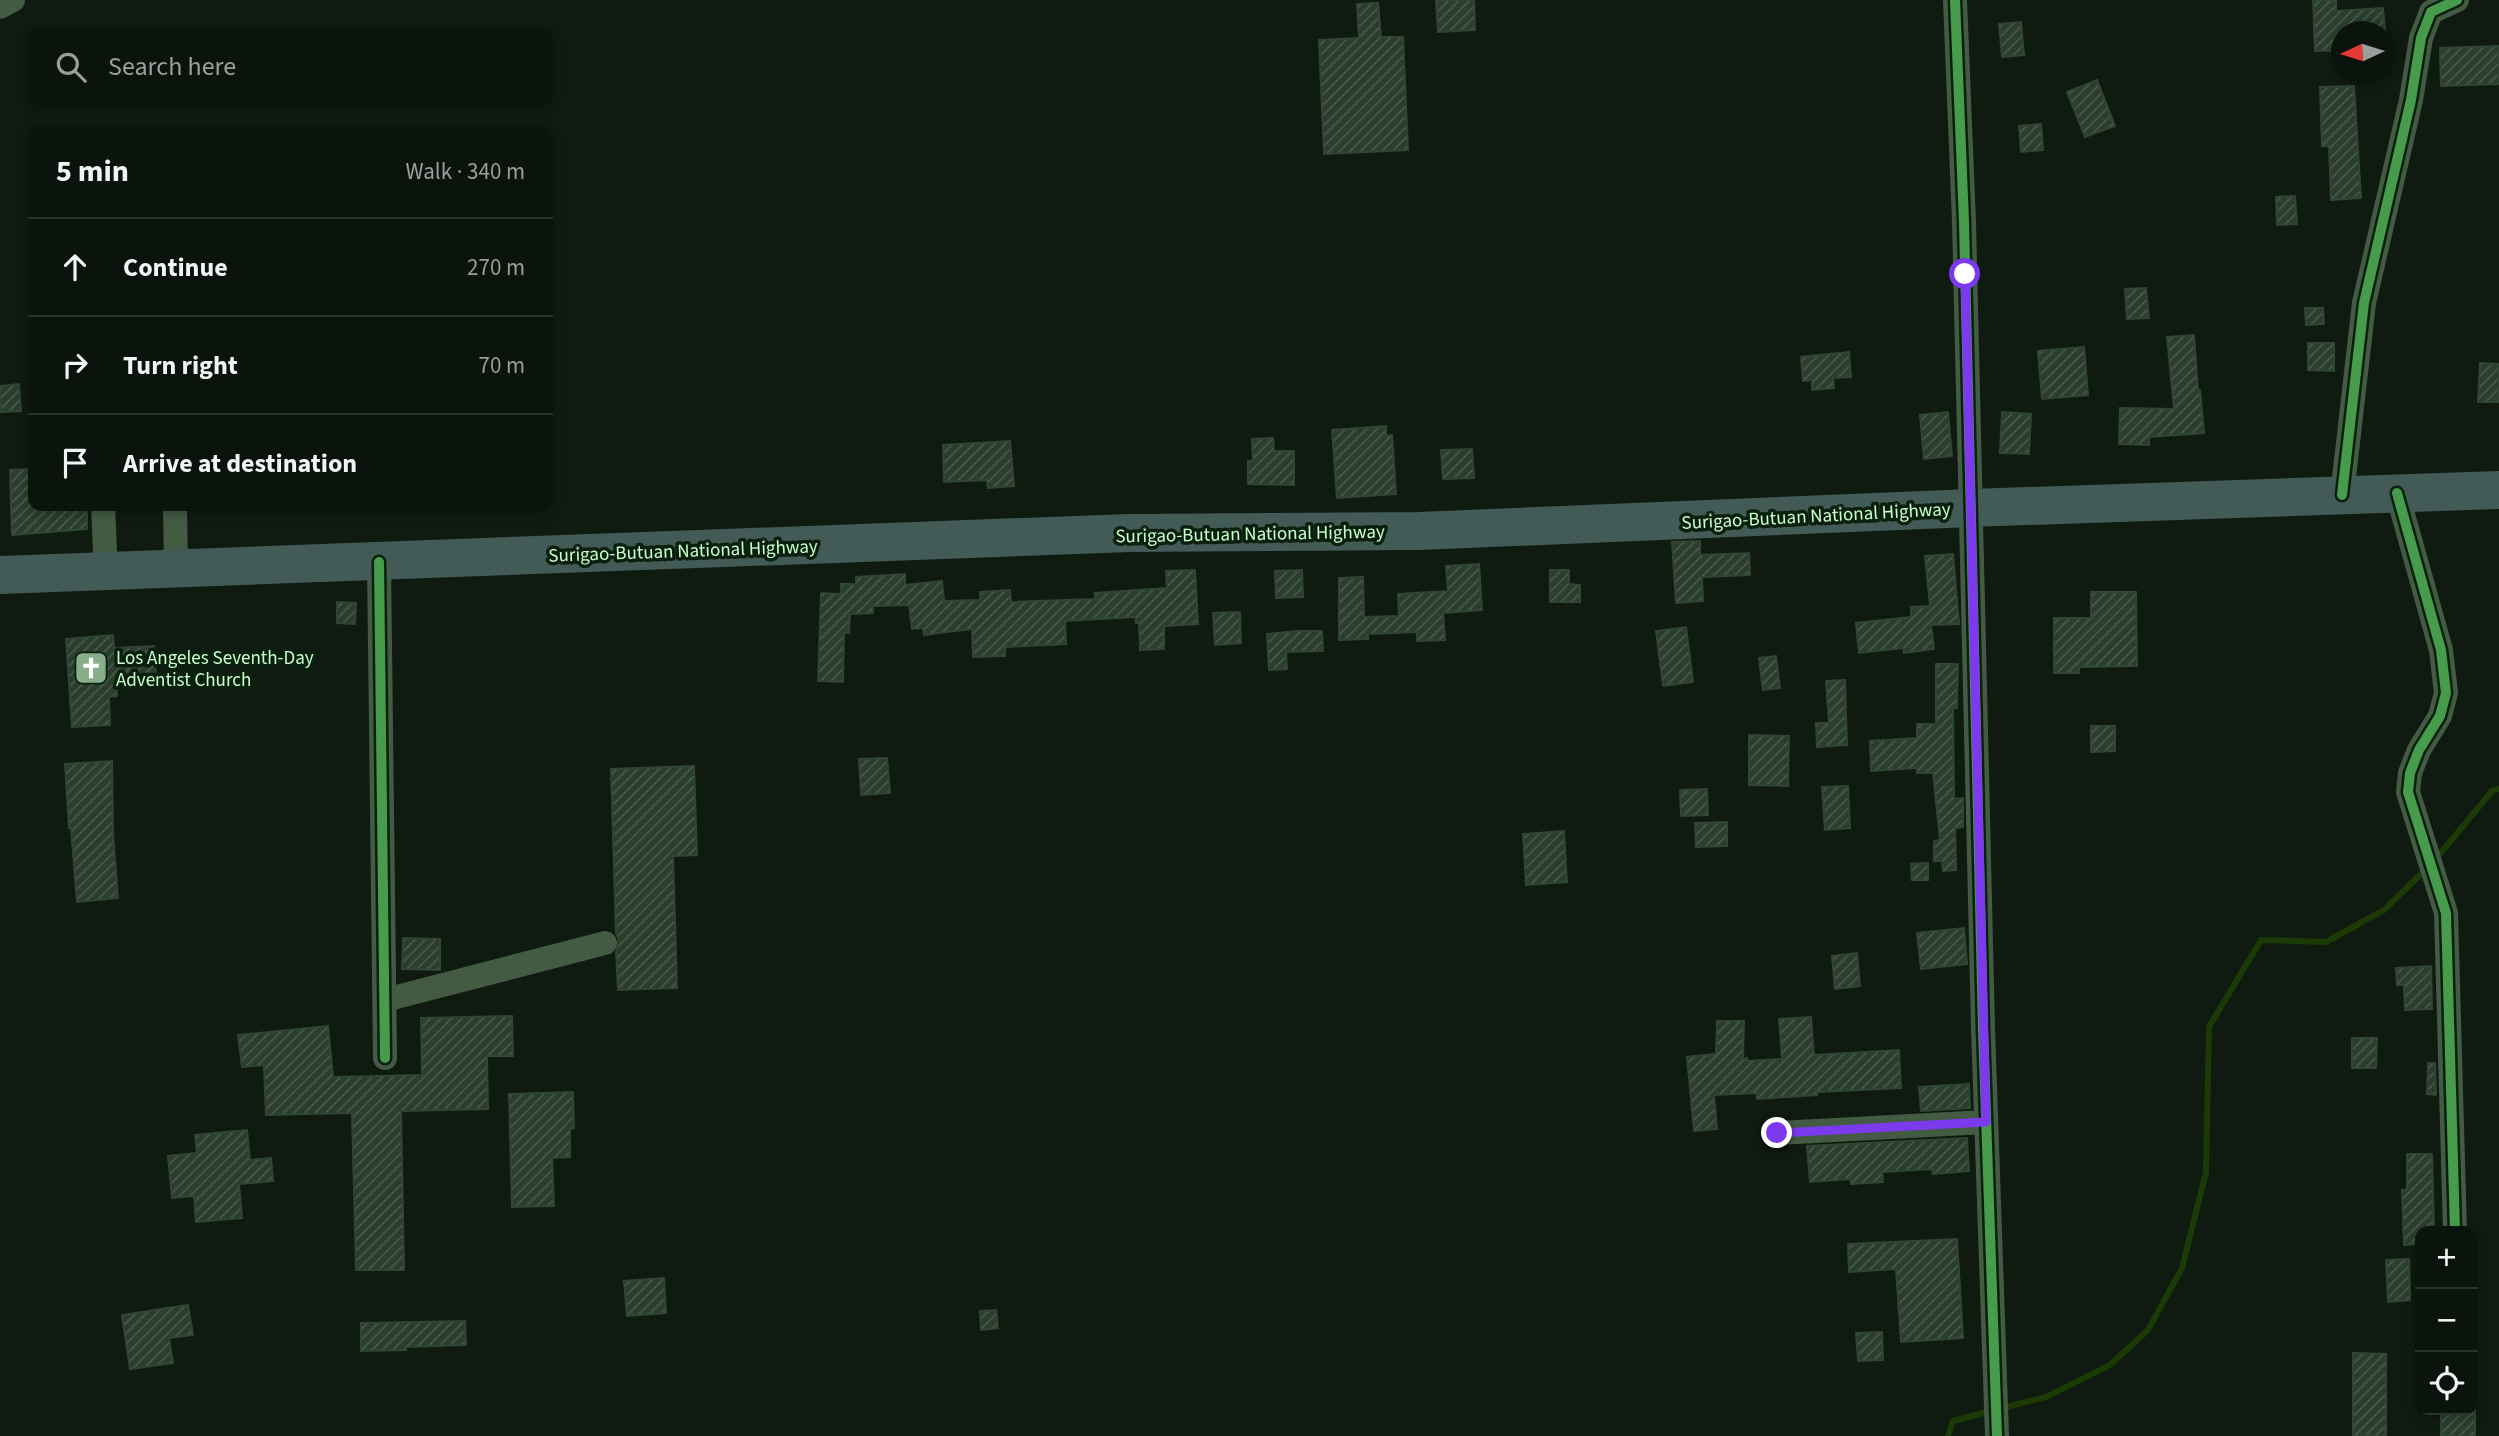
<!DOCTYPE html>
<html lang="en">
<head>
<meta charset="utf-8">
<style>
	body { margin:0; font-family:"Source Sans 3",sans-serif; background:#141d15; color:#f1f3f6 }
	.controls { position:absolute; right:21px; bottom:21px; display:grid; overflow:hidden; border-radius:14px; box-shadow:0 4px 10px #0003 }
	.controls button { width:63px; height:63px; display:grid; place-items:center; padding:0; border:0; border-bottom:2px solid #2b332d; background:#0b140c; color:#f1f3f6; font:35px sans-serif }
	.compass { position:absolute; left:2331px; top:21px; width:63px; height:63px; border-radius:50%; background:#0b140c; box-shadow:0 4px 10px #0003; rotate:266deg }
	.stop { position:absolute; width:21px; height:21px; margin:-16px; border:5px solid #7c3aed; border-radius:50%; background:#fff }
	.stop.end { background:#7c3aed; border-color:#fff; box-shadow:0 2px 7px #0008 }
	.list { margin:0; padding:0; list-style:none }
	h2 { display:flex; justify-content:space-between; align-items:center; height:91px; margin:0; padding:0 28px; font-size:30px }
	h2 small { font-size:23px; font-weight:400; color:#9a9e9d }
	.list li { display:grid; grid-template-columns:46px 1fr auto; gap:21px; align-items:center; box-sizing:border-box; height:98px; padding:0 28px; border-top:2px solid #2b332d }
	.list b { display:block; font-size:26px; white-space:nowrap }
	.list em { font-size:23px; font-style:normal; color:#9a9e9d }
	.icon { flex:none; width:38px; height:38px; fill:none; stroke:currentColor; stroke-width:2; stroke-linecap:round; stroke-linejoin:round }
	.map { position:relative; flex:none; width:2499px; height:1436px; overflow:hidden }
	.search { position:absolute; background:#0b140c; box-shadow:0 4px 10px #0003; left:28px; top:28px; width:525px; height:77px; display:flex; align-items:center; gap:18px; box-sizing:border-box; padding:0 24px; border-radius:14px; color:#9a9e9d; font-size:26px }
	.panel { position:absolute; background:#0b140c; box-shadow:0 4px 10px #0003; left:28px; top:126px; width:525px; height:385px; border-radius:14px }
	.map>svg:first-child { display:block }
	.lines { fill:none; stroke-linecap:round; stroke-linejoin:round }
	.stream { stroke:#1c3a06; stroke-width:6 }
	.building { fill:url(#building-hatch); stroke:#304633; stroke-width:2 }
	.street { stroke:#435b43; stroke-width:24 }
	.highway { stroke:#425b56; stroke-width:38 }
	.cycleway-casing { stroke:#0a1f0d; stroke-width:15 }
	.cycleway { stroke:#469c4c; stroke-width:10 }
	.route { stroke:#7c3aed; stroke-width:9 }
	.labels { text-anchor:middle; stroke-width:7; stroke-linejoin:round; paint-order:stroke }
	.street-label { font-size:19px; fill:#c8ffcb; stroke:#0a1f0d }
	.poi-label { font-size:19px; fill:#c8ffcb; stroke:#0a1f0d; text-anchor:start }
</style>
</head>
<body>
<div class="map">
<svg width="2499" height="1436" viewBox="0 0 2499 1436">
	<defs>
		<pattern id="building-hatch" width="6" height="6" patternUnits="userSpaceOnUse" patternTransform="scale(1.75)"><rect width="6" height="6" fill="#2b3e2e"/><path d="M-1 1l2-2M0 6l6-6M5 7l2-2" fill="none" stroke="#485b4b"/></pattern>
	</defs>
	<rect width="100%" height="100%" fill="#0f1a10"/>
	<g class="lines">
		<g class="stream">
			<polyline points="2435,860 2492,791 2499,789"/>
			<polyline points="2002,1408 2046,1397 2110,1365 2148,1330 2182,1268 2206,1172 2209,1027 2261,940 2326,942 2384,910 2425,870"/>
			<polyline points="1948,1436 1953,1421 1991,1411"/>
		</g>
	</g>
	<g class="building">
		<polygon points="1436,0 1474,0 1475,30 1438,32"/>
		<polygon points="2313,0 2336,0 2336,11 2383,8 2385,32 2342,32 2342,50 2315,51"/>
		<polygon points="1378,3 1381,37 1403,37 1408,150 1324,154 1319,40 1359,38 1357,4"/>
		<polygon points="2021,22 2024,55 2002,57 1999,24"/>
		<polygon points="2499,46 2499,84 2441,86 2440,48"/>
		<polygon points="2097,80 2115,126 2085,137 2067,92"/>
		<polygon points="2354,86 2361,198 2331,200 2329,146 2322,146 2320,87"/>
		<polygon points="2041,124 2043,150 2021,152 2019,126"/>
		<polygon points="2295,196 2297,224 2277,225 2276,197"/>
		<polygon points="2146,288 2149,318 2127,319 2125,289"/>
		<polygon points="2305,308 2323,308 2324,324 2306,325"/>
		<polygon points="2194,335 2198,390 2200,390 2204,433 2149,437 2149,445 2119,444 2120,408 2174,409 2167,337"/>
		<polygon points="2308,343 2334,343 2334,371 2308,370"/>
		<polygon points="2084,347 2088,395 2042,399 2038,351"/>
		<polygon points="1849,352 1851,377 1833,378 1834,388 1812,390 1812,380 1803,381 1801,357"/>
		<polygon points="2480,363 2499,364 2499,402 2478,402"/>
		<polygon points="19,384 21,411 1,412 0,386"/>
		<polygon points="1948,412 1952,456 1924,459 1920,415"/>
		<polygon points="2002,412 2031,414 2029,454 2000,453"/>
		<polygon points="1386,426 1386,436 1392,435 1396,494 1337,498 1332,430"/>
		<polygon points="1273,438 1274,451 1294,451 1294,485 1248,484 1248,461 1253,461 1252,439"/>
		<polygon points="1010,441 1014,486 988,488 987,480 944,482 943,445"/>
		<polygon points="1472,449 1474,478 1443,479 1441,450"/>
		<polygon points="33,469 33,506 87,506 87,529 12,535 10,470"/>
		<polygon points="1700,541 1700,555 1749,553 1750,575 1702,577 1703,601 1676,603 1672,542"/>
		<polygon points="1953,554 1959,624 1931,625 1934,649 1904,653 1903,648 1859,653 1856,623 1911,617 1911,607 1930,606 1925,556"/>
		<polygon points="1479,564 1482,610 1443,613 1445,640 1417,641 1417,632 1368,634 1368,639 1339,640 1339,578 1363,577 1364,617 1399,616 1398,594 1448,591 1446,566"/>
		<polygon points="1195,570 1198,624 1164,626 1164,649 1140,650 1139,623 1136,623 1135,617 1065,621 1066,644 1005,647 1005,656 973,657 972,629 924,635 923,628 912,629 909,605 873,606 873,613 850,614 849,633 844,633 843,682 818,681 821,593 841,594 841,584 856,584 856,577 905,574 905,585 942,581 944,601 980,600 980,592 1010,590 1011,602 1095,599 1095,593 1167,588 1166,571"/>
		<polygon points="1302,570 1303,597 1276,598 1275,571"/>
		<polygon points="1550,570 1569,570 1569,584 1580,585 1580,602 1550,602"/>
		<polygon points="2091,592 2136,592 2137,666 2079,667 2079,673 2054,673 2054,618 2091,618"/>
		<polygon points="337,602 356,603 355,624 337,623"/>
		<polygon points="1240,612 1241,643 1215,645 1213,613"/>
		<polygon points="1686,627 1693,682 1663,686 1656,631"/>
		<polygon points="1298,631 1322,631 1323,651 1286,652 1287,669 1269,670 1267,634"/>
		<polygon points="113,635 114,648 154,646 156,679 116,681 117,696 109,697 110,725 72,727 66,639"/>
		<polygon points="1776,656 1780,688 1763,690 1759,658"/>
		<polygon points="1936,664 1958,664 1957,708 1953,708 1954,799 1963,798 1963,827 1955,828 1956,870 1943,871 1942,861 1934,861 1934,841 1940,840 1933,773 1917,773 1917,768 1871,771 1870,741 1917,738 1917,724 1936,724"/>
		<polygon points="1845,680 1847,745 1817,747 1816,723 1829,723 1826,681"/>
		<polygon points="2091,726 2115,726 2115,751 2091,752"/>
		<polygon points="1749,735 1789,736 1788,786 1749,785"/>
		<polygon points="887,758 890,793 861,795 859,759"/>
		<polygon points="112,761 113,835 118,898 77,902 71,828 69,828 65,764"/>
		<polygon points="694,766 697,855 673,856 677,988 618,990 616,952 619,940 616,933 611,769"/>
		<polygon points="1848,786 1850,828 1825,830 1822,787"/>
		<polygon points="1707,789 1708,815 1681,816 1680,790"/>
		<polygon points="1727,822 1727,846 1696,847 1695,823"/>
		<polygon points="1564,831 1567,882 1526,885 1523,834"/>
		<polygon points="1928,863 1928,880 1912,880 1911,864"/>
		<polygon points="1964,928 1967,964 1921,969 1917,933"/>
		<polygon points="403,938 440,939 440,970 402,969"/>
		<polygon points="1857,953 1860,986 1835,989 1832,956"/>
		<polygon points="2431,966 2432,1009 2405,1010 2404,985 2397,985 2396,968"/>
		<polygon points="512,1016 513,1056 487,1056 488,1109 401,1111 404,1270 356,1270 352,1113 266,1115 264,1065 242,1067 238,1035 328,1026 333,1077 422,1075 421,1018"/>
		<polygon points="1811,1017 1814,1055 1899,1050 1901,1088 1817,1092 1817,1095 1757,1099 1757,1093 1714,1095 1717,1129 1694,1131 1687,1057 1716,1054 1717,1021 1744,1021 1743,1059 1747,1058 1748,1061 1782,1059 1779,1019"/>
		<polygon points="2352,1038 2377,1038 2376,1068 2352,1068"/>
		<polygon points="2428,1063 2435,1063 2436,1095 2427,1094"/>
		<polygon points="1969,1084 1970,1108 1921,1111 1919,1087"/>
		<polygon points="573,1092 574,1128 570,1129 570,1157 552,1158 554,1206 512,1207 509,1094"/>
		<polygon points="247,1130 250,1160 271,1158 273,1181 239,1184 242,1218 196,1222 194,1196 172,1198 168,1156 197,1153 195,1135"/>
		<polygon points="1967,1138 1969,1171 1933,1174 1932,1169 1882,1172 1883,1182 1851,1184 1850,1179 1810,1182 1807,1146"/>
		<polygon points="2407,1154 2432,1154 2434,1231 2420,1231 2420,1244 2404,1245 2402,1190 2407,1190"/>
		<polygon points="1957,1239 1963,1338 1901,1342 1896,1269 1849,1272 1848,1244"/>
		<polygon points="2409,1259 2410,1300 2388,1302 2386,1260"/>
		<polygon points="664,1278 666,1313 627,1316 624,1281"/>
		<polygon points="188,1305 193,1335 169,1338 173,1363 130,1369 122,1315"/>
		<polygon points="996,1310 998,1328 981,1330 980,1311"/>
		<polygon points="465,1321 466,1345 406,1347 406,1350 361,1351 361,1323"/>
		<polygon points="1882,1332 1883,1360 1858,1361 1856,1333"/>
		<polygon points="2353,1353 2386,1354 2386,1436 2353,1436"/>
		<rect x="2441" y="1410" width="34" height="26"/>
	</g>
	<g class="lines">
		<g class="street">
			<polyline points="1955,0 1964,222 1983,1028 1997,1436"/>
			<polyline points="0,7 13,0"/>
			<polyline points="2397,493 2441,650 2446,693 2440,716 2419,750 2410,773 2408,792 2446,913 2455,1231"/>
			<polyline points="2342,495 2364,303 2411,100 2421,38 2431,12 2457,0"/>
			<polyline points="103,506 106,572"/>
			<polyline points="175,506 176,567"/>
			<polyline points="379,562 385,1058"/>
			<polyline points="385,1000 605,943"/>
			<polyline points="1777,1133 1986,1122"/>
		</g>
		<polyline class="highway" points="0,575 1129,533 1419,531 1971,508 2499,490"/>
		<defs>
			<g id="cycleway">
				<polyline points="1955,0 1964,222 1983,1028 1997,1436"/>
				<polyline points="2397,493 2441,650 2446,693 2440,716 2419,750 2410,773 2408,792 2446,913 2455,1231"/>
				<polyline points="2342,495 2364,303 2411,100 2421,38 2431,12 2457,0"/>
				<polyline points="379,562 385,1058"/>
			</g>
		</defs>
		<use href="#cycleway" class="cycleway-casing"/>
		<use href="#cycleway" class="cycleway"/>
	</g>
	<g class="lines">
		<polyline class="route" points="1777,1133 1986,1122 1965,274"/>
	</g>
	<defs>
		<symbol id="church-square" viewBox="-11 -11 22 22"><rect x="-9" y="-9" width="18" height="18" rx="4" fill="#87af8a" stroke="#0a1f0d"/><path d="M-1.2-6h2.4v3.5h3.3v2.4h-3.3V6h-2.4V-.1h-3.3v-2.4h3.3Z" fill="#fff"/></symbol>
	</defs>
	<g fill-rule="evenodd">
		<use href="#church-square" x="72" y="649" width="38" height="38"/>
	</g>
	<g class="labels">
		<g class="street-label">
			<text transform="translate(1816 515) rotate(-3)" y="7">Surigao-Butuan National Highway</text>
			<text transform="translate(1250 533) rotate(-1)" y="7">Surigao-Butuan National Highway</text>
			<text transform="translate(683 550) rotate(-2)" y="7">Surigao-Butuan National Highway</text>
		</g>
		<g class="poi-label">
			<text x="116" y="664">Los Angeles Seventh-Day<tspan x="116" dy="22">Adventist Church</tspan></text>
		</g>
	</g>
</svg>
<div class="controls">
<button>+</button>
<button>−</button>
<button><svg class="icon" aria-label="locate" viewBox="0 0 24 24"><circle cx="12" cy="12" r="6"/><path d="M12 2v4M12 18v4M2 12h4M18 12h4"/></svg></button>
</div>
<svg class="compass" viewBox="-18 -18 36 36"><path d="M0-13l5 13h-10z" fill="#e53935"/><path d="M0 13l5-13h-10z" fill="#9a9e9d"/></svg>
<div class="stop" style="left:1965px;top:274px"></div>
<div class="stop end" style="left:1777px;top:1133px"></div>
<div class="search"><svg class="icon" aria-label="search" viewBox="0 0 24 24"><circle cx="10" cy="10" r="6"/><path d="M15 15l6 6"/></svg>Search here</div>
<section class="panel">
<h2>5 min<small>Walk · 340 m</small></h2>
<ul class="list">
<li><svg class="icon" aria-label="ahead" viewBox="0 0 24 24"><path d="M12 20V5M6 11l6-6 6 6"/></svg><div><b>Continue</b></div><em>270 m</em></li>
<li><svg class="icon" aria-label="right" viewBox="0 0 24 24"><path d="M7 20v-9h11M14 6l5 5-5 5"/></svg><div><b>Turn right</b></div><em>70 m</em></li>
<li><svg class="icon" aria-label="arrive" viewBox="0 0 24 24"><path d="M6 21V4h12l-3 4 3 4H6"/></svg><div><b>Arrive at destination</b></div></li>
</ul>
</section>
</div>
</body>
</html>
